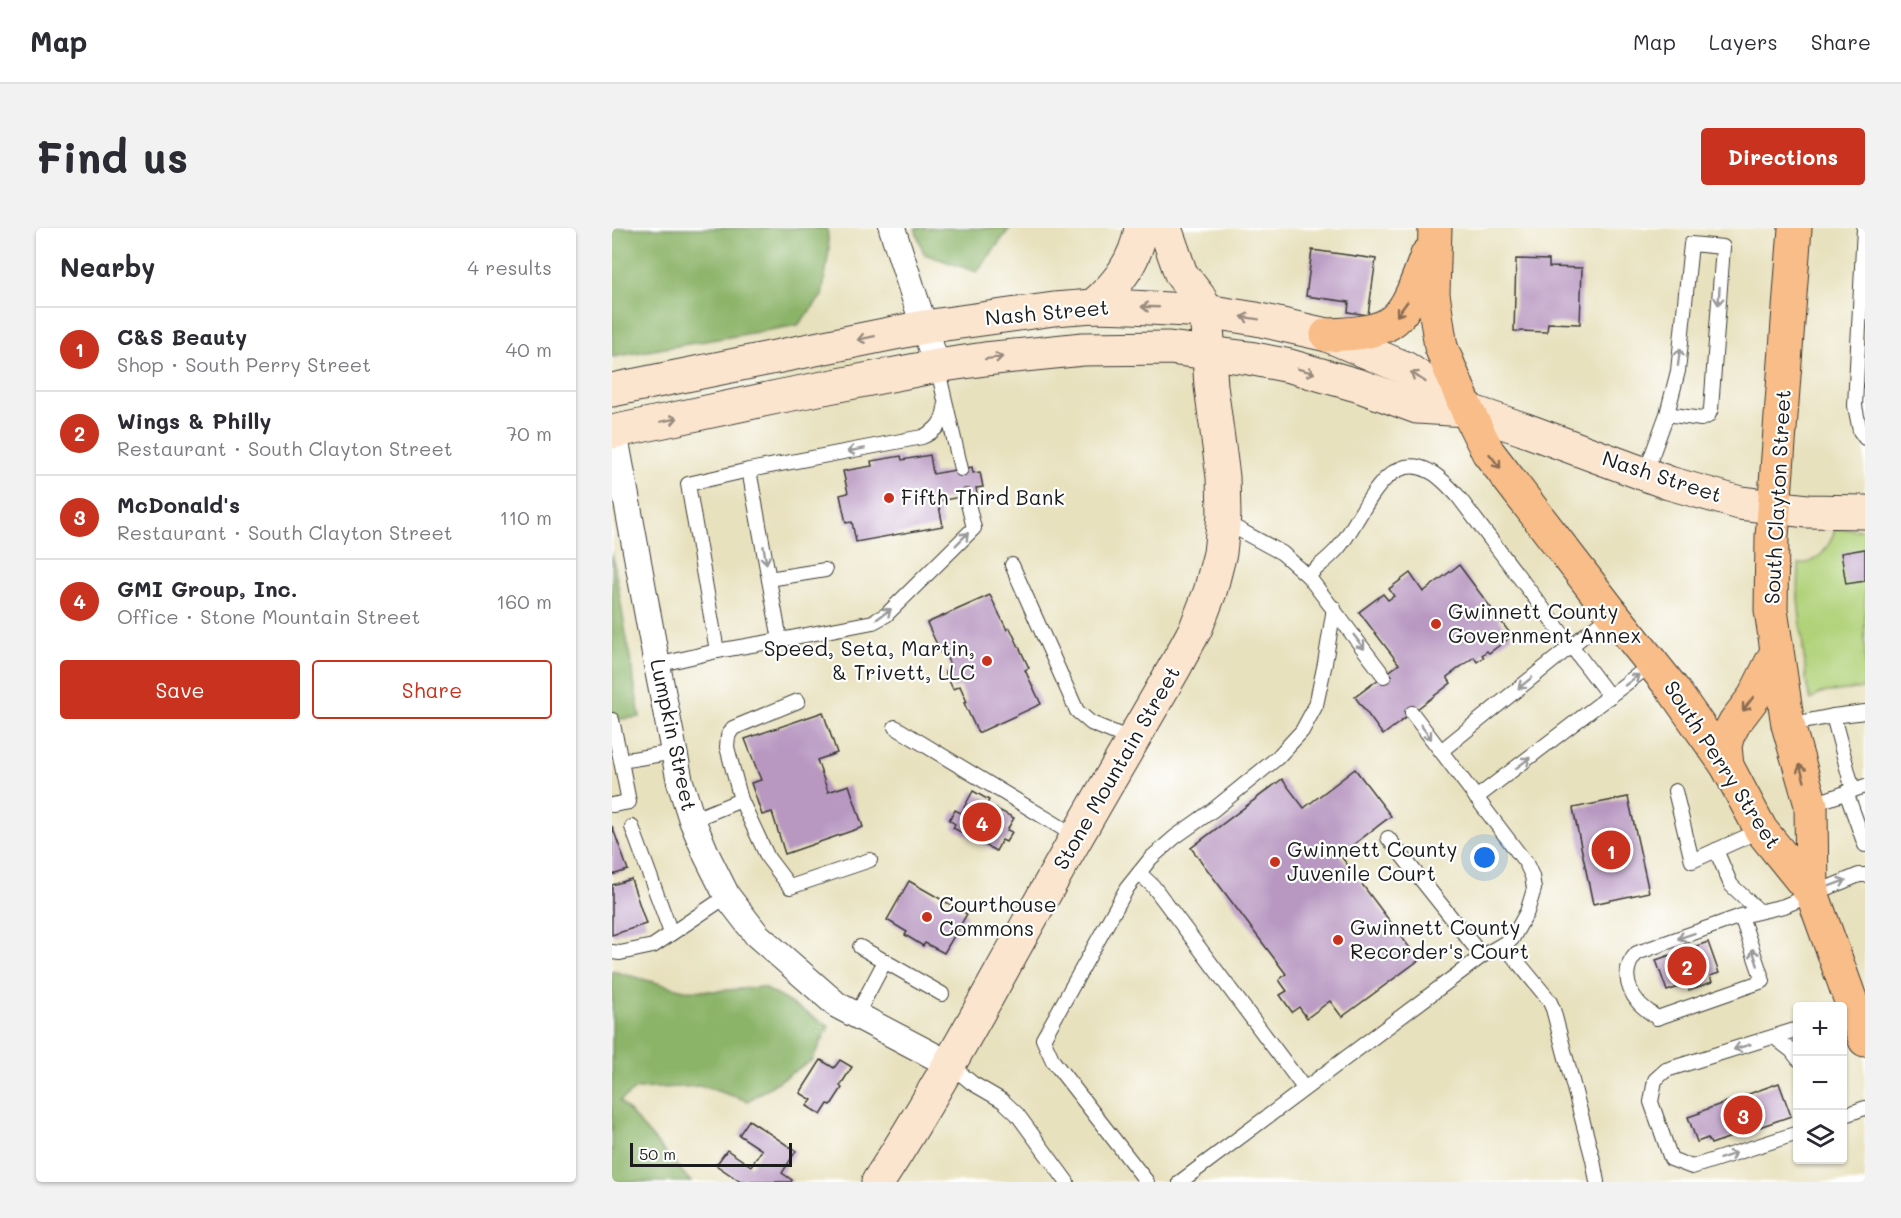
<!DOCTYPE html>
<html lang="en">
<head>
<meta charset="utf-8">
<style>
	body { margin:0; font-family:Mali,sans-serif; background:#f2f2f3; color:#2b2b33 }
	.controls { position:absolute; right:18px; bottom:18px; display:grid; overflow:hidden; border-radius:6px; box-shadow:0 2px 4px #0004 }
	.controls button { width:54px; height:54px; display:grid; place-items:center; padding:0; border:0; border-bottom:2px solid #e1e1e2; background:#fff; color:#2b2b33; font:30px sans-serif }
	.scale { position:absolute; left:18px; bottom:15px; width:162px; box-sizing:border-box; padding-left:6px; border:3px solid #1c1c1c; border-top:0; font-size:16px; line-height:21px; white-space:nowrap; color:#1c1c1c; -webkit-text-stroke:4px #fff; paint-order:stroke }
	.you { position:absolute; left:873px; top:630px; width:21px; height:21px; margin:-15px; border:4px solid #fff; border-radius:50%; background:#1a73e8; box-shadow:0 0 0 9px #1a73e833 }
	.badge { display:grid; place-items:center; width:39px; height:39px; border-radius:50%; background:#c8321e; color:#fff; font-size:20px; font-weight:700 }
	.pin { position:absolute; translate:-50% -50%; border:3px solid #fff; box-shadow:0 2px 6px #0006 }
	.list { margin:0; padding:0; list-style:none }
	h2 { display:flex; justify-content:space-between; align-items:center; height:78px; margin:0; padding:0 24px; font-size:26px }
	h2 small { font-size:20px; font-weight:400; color:#7c7c81 }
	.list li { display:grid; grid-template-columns:39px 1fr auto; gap:18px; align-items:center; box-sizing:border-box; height:84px; padding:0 24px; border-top:2px solid #e1e1e2 }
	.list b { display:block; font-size:22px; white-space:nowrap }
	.list p { margin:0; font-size:20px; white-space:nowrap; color:#7c7c81 }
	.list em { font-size:20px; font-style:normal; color:#7c7c81 }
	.actions { display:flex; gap:12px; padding:18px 24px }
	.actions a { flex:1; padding:14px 0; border:2px solid #c8321e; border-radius:6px; text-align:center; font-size:21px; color:#c8321e }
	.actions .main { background:#c8321e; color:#fff }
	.icon { flex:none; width:33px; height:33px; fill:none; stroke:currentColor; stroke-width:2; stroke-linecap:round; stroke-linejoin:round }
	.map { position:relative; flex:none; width:1253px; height:954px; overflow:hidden; border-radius:6px }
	header { display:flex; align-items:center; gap:36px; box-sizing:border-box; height:84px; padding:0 30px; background:#fff; border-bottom:2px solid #e1e1e2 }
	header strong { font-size:28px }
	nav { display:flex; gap:33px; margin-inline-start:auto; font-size:21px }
	.intro { display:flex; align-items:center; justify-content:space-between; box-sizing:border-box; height:144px; padding:0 36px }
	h1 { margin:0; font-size:42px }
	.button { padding:15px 27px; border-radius:6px; background:#c8321e; color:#fff; font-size:21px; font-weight:700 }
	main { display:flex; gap:36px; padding:0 36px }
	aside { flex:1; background:#fff; border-radius:6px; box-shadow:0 2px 4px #0004 }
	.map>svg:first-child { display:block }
	.green { fill:#b1d279; stroke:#66774a; stroke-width:1.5 }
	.forest { fill:#8cb469; stroke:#546842; stroke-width:1.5 }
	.building { fill:#b897c1 }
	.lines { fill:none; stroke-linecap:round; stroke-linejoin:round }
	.lane-casing { stroke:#3b3a34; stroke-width:16 }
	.street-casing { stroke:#3b3a34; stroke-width:28 }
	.secondary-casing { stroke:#3b3a34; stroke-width:35 }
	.primary-casing { stroke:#3b3a34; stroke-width:35 }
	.lane { stroke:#fff; stroke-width:14 }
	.street { stroke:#fff; stroke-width:26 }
	.secondary { stroke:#fce5cf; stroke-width:33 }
	.primary { stroke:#f8bd88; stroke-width:33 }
	.oneway { stroke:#999 }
	.oneway2 { stroke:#978b7e }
	.oneway3 { stroke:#8a6c52 }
	.poi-dot { fill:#c8321e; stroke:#fff; stroke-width:2 }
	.labels { text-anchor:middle; stroke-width:4.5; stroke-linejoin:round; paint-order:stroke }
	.street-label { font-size:21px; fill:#1c1c1c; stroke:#fff }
	.poi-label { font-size:21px; fill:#1c1c1c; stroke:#fff; text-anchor:start }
</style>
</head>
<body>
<header>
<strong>Map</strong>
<nav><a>Map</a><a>Layers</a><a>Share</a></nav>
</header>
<div class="intro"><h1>Find us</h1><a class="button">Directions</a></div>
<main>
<aside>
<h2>Nearby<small>4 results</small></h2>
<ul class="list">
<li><span class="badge">1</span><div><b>C&amp;S Beauty</b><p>Shop · South Perry Street</p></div><em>40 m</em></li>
<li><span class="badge">2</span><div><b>Wings &amp; Philly</b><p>Restaurant · South Clayton Street</p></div><em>70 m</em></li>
<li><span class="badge">3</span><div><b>McDonald's</b><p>Restaurant · South Clayton Street</p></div><em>110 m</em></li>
<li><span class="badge">4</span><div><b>GMI Group, Inc.</b><p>Office · Stone Mountain Street</p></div><em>160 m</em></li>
</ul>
<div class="actions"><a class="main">Save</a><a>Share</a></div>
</aside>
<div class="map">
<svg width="1253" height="954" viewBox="0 0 1253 954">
	<rect width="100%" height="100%" fill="#fff"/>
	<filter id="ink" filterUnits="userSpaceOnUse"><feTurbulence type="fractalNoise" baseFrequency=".0167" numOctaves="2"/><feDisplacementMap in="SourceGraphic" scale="12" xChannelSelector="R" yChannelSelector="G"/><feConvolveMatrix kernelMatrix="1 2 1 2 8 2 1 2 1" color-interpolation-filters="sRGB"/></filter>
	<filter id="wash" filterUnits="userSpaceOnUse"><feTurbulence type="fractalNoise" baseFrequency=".008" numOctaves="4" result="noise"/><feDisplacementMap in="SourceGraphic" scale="24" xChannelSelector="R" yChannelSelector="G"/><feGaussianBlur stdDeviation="1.35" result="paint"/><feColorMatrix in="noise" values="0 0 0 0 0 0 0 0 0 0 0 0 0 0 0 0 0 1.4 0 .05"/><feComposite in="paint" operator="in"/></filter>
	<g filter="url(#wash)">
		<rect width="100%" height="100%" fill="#e8e1be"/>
		<path class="green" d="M 1223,301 L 1253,302 L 1253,460 L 1208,465 L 1199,472 L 1195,459 L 1186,370 L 1187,336 C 1207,336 1218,318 1223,301 Z"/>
		<g class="forest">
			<polygon points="0,0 215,0 217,22 210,68 186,97 0,129"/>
			<polygon points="303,0 398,0 365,44 312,26"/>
			<polygon points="0,323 28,489 0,492"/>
			<polygon points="0,743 72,762 103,763 151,759 217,798 200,832 136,873 90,858 24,861 8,873 79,954 0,954"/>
		</g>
		<g id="blocks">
			<g class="building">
				<polygon points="700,22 764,31 756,87 736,84 737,74 694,68"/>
				<polygon points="904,31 937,32 937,39 970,40 968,96 936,95 935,104 902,103"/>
				<polygon points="318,227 321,246 360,239 361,245 368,244 371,259 364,260 365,266 326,273 331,298 244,314 240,294 234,295 228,267 236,265 231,243 260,238 259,233 289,228 290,232"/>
				<polygon points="1253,321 1253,353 1234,356 1229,325"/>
				<polygon points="847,337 900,408 877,425 875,423 870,427 872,429 865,434 862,429 835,449 839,455 771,507 743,469 787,436 747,384 771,366 776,372 782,368 777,361 798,345 811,364"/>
				<polygon points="378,367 395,402 398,400 417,440 413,442 429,476 366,505 352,475 355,474 348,458 341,461 333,444 340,441 332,424 329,425 315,395"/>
				<polygon points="211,484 225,525 205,532 216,564 237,557 251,599 173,626 160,584 150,587 139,555 149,552 133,511"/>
				<polygon points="743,541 779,588 728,627 807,732 730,789 718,773 695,790 687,779 680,784 668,767 675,763 667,752 674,746 579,620 670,551 692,580"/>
				<polygon points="361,563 377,572 375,576 402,590 395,602 400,604 394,614 390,612 384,623 341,600 343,596 337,592 343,582 349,585"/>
				<polygon points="1016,569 1037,664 981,676 961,580"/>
				<polygon points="0,598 16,642 0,647"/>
				<polygon points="19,651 34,696 0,707 0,657"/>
				<polygon points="297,653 355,686 332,725 313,715 311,718 293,707 295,704 275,692"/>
				<polygon points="1096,714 1107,745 1098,748 1100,754 1077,762 1075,756 1055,763 1044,732"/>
				<polygon points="209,832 222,840 228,832 240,839 228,858 230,860 219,877 216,876 209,887 195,878 200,872 188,865"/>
				<polygon points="1167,855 1179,888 1099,916 1096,910 1085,914 1076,889 1088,885 1087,884"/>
				<polygon points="137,892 184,923 170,945 180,952 179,954 129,954 104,937 115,922 139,938 150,922 127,907"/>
			</g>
		</g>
	</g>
	<g filter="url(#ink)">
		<use href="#blocks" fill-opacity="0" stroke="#3b3a34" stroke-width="1.5"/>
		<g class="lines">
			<defs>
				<g id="lane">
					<polyline points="1252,0 1243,178 1248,203 1253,210"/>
					<polyline points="325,138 349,241"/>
					<path d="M 333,180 C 331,195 324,203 310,209 L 137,242 L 168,412 L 261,394 L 274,387 L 362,300 L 354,268"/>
					<polyline points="1033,246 1055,186 1066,143 1079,16 1111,19 1099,181 1096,188 1089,191 1055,186"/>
					<polyline points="611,293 670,325 696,348 772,448"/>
					<polyline points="400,337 465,483 479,495 520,512"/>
					<path d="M 696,348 C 706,338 718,330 727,319 C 749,294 772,219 817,243 C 828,248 836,258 845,267 L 998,469"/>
					<polyline points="157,351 213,342"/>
					<polyline points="105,423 76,256 137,242"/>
					<polyline points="45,437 105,423 168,412"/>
					<polyline points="1221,488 1241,562"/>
					<polyline points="0,492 9,533"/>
					<polyline points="1176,497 1221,488 1253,484"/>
					<polyline points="283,499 465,609"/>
					<polyline points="829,523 1000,385"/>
					<polyline points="1063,563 1080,633 1149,602"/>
					<polyline points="1234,564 1253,617"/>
					<polyline points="864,570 1041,435"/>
					<polyline points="129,572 156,630 178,659 258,632"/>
					<polyline points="0,577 17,574 9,533 62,524"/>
					<polyline points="1199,577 1253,558"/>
					<polyline points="80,592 129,572 115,519 116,508 121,500 186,473"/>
					<polyline points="20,599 59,705"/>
					<polyline points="776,610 870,728"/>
					<polyline points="1104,622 1119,657 1147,683"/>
					<polyline points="527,645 539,630 563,609 601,582 665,530 690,503 704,477 713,435 722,380"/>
					<path d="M 1129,688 L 1151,753 L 1045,790 C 1039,785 1031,780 1026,774 C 1013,758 1011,739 1025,725 L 1129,688 L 1172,678 L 1247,647 L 1253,647"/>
					<polyline points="891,716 937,772 941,781 981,932 985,954"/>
					<polyline points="248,719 330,766"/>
					<polyline points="0,724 8,725 41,718 115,668"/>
					<polyline points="244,788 273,733"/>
					<polyline points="1186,801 1054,842 1043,852 1039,874 1059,931 1080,939 1186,905"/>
					<polyline points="1162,809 1180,823 1186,831"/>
					<polyline points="337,836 360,855 391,873 405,886 455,954"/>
					<polyline points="1230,888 1253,880"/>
					<polyline points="535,954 441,833 431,811 515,660 527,645 541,658 692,860"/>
					<polyline points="568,954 870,728 900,711 915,684 922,661 920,648 914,635 800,485"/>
				</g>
				<g id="street">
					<polyline points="280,0 325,138"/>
					<polyline points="2,203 45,437 68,554 80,592 95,628 115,668 145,707 225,777 337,836"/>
				</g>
				<g id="secondary">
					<path d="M 481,78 C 505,57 524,33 529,0"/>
					<polyline points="0,162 312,99 442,81 481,78 519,79 594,83 644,91 715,107 793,140 855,182"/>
					<polyline points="0,204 170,168 325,138 373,131 471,121 557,120 637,130 678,138 748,158 805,179 855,182 911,201 1057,255 1128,275 1195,283 1253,284"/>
					<path d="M 266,954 C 325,863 375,768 428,674 C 472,594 519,516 564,437 L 584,400 L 598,364 L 608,325 L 612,287 L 611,249 L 599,158 L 594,83 L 587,69 L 569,46 L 553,0"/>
				</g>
				<g id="primary">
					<polyline points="823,0 821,66 829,119 855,182 876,224 1000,385 1060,460 1115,538 1149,602 1200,665"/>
					<polyline points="1183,0 1160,309 1159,382 1176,497 1199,577 1200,665 1253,812"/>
					<path d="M 715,107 C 788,105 791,92 815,27"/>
					<polyline points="1115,538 1113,518 1116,507 1123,494 1142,469 1164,425"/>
				</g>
			</defs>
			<use href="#lane" class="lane-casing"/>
			<use href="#street" class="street-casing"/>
			<use href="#secondary" class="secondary-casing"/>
			<use href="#primary" class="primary-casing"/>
			<use href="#lane" class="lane"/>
			<use href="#street" class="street"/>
			<use href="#secondary" class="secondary"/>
			<use href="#primary" class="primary"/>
		</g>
		<defs><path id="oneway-shaft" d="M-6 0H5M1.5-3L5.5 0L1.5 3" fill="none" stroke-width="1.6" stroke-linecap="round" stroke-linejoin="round" transform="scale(1.5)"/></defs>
		<g class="oneway">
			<use href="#oneway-shaft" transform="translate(1107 68) rotate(94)"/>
			<use href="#oneway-shaft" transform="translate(1067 129) rotate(-83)"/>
			<use href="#oneway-shaft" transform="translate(244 222) rotate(170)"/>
			<use href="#oneway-shaft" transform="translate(350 311) rotate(-45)"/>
			<use href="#oneway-shaft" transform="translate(153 327) rotate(80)"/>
			<use href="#oneway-shaft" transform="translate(272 386) rotate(-36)"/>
			<use href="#oneway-shaft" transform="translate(747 414) rotate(53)"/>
			<use href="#oneway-shaft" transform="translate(1020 452) rotate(-38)"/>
			<use href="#oneway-shaft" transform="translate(913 455) rotate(141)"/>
			<use href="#oneway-shaft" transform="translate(814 504) rotate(53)"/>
			<use href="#oneway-shaft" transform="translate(911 535) rotate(-37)"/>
			<use href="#oneway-shaft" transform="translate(1226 655) rotate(-21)"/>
			<use href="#oneway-shaft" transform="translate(1074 708) rotate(161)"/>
			<use href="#oneway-shaft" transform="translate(1143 729) rotate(-108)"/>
			<use href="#oneway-shaft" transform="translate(1130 819) rotate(163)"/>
			<use href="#oneway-shaft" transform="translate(1116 928) rotate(-18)"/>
		</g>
		<g class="oneway2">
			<use href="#oneway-shaft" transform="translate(538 79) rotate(-178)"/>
			<use href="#oneway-shaft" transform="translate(638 90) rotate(-171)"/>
			<use href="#oneway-shaft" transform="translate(254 110) rotate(168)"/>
			<use href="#oneway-shaft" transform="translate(382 130) rotate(-7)"/>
			<use href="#oneway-shaft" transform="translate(694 143) rotate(15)"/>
			<use href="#oneway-shaft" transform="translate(806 149) rotate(-146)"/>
			<use href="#oneway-shaft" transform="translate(57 192) rotate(-12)"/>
		</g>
		<g class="oneway3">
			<use href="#oneway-shaft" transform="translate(790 81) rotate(126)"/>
			<use href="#oneway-shaft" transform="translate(883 233) rotate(52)"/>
			<use href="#oneway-shaft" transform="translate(1136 476) rotate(127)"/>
			<use href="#oneway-shaft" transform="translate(1190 545) rotate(-106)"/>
		</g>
	</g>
	<g class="poi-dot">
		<circle cx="277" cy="270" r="6"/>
		<circle cx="824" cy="396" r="6"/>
		<circle cx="375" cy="433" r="6"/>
		<circle cx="663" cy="634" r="6"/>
		<circle cx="315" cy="689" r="6"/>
		<circle cx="726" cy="712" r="6"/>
	</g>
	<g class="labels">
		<g class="street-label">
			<text transform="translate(435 85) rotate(-5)" y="7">Nash Street</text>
			<text transform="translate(1050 249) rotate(18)" y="7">Nash Street</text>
			<text transform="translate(1166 269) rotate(-87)" y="7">South Clayton Street</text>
			<text transform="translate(61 507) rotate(78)" y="7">Lumpkin Street</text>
			<text transform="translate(1110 537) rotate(57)" y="7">South Perry Street</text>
			<text transform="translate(505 540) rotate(-60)" y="7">Stone Mountain Street</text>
		</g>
		<g class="poi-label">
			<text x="289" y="277">Fifth Third Bank</text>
			<text x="836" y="391">Gwinnett County<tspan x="836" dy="24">Government Annex</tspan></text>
			<text x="363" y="428" text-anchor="end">Speed, Seta, Martin,<tspan x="363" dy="24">&amp; Trivett, LLC</tspan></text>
			<text x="675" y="629">Gwinnett County<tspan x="675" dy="24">Juvenile Court</tspan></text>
			<text x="327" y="684">Courthouse<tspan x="327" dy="24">Commons</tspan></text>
			<text x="738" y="707">Gwinnett County<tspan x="738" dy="24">Recorder's Court</tspan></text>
		</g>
	</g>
</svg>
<div class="controls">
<button>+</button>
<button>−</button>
<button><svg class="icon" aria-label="layers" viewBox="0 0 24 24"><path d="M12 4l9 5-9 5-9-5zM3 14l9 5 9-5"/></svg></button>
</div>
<div class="scale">50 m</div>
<div class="you"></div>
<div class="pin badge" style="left:999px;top:622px">1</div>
<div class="pin badge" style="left:1075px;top:738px">2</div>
<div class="pin badge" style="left:1131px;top:887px">3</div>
<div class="pin badge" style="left:370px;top:594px">4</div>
</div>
</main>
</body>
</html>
